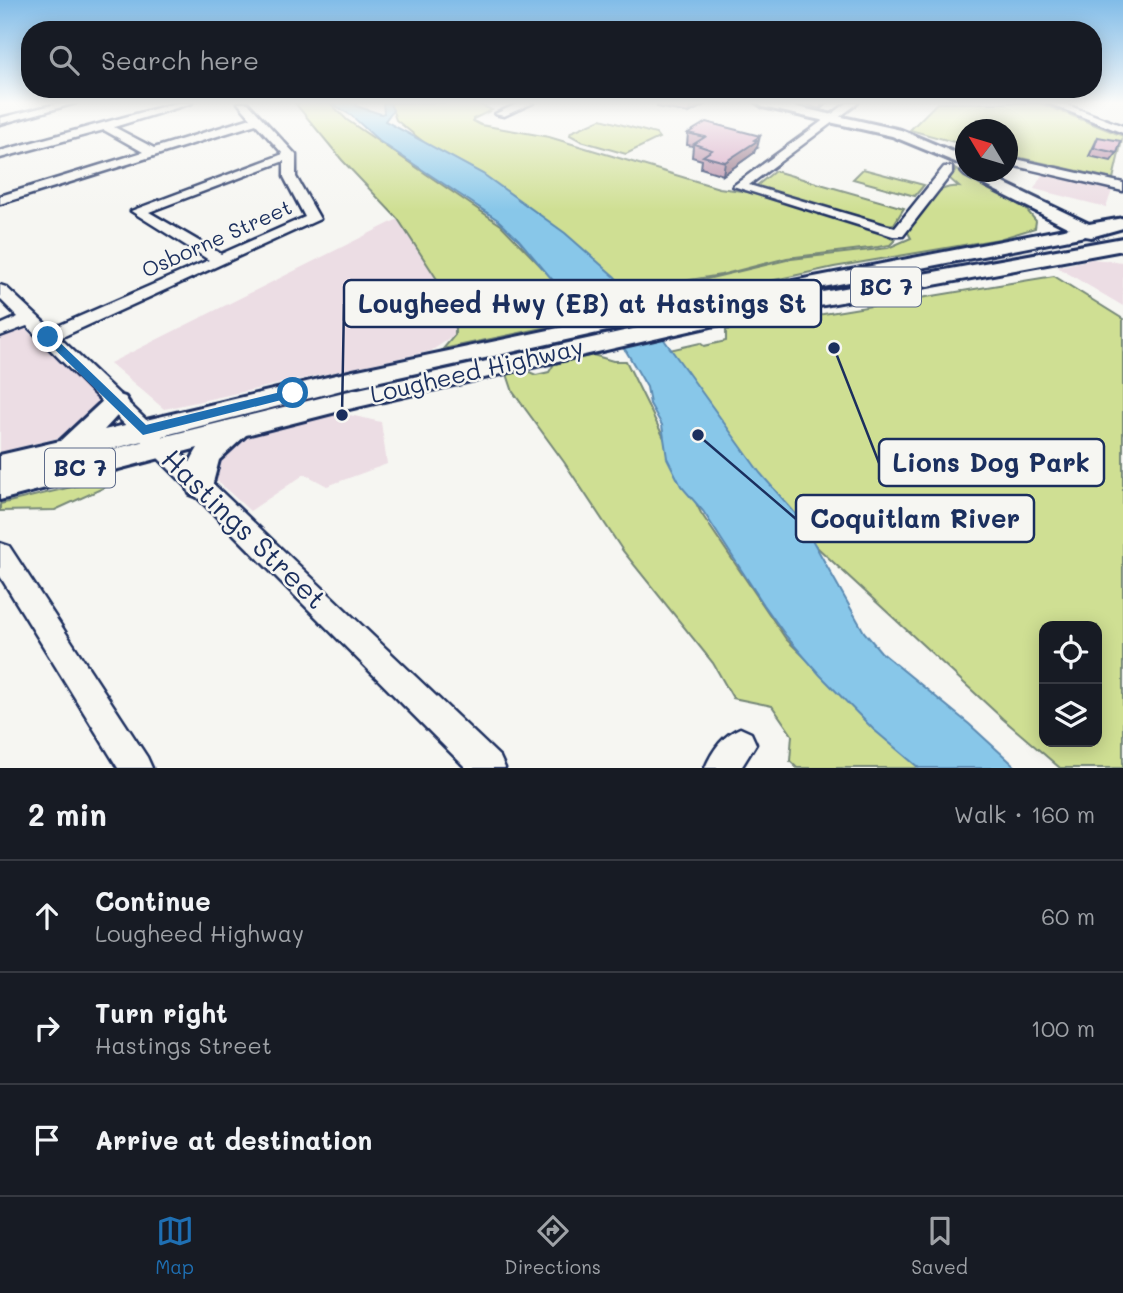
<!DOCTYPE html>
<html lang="en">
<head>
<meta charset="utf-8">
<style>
	body { margin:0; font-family:Mali,sans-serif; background:#242831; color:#f1f3f6 }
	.controls { position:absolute; right:21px; bottom:21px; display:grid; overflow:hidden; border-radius:14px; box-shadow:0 4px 18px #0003 }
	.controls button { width:63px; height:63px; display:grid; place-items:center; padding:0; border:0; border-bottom:2px solid #363941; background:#171b24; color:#f1f3f6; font:35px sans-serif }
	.compass { position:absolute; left:955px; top:119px; width:63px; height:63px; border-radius:50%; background:#171b24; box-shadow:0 4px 18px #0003; rotate:308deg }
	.stop { position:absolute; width:21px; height:21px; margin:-16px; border:5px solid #1f6fb2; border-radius:50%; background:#fff }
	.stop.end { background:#1f6fb2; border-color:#fff; box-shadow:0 2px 7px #0008 }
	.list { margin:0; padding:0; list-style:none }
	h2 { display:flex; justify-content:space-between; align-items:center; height:91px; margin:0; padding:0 28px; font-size:30px }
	h2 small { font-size:23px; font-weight:400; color:#9ea1a6 }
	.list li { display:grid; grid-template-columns:46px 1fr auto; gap:21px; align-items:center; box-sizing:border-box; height:112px; padding:0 28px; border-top:2px solid #363941 }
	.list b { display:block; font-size:26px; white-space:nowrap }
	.list p { margin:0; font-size:23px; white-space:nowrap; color:#9ea1a6 }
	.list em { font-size:23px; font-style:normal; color:#9ea1a6 }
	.icon { flex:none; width:38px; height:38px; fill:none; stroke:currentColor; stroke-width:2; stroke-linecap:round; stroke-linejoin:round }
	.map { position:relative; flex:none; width:1123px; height:768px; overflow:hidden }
	.search { position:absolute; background:#171b24; box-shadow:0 4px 18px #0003; left:21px; right:21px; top:21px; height:77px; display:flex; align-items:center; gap:18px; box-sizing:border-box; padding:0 24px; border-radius:28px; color:#9ea1a6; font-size:26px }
	.sheet { height:427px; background:#171b24 }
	nav { display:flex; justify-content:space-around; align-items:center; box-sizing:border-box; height:98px; border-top:2px solid #363941; background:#171b24; font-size:19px; color:#9ea1a6 }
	nav a { display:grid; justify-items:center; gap:4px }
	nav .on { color:#1f6fb2 }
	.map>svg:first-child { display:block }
	.built { fill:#ecdde4 }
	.green { fill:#cfdf93; stroke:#758778; stroke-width:2; fill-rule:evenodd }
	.water { fill:#88c7e9; stroke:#5c8ab1; stroke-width:2 }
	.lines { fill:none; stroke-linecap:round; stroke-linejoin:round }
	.minor-casing { stroke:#1b2f5e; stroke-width:5 }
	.major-casing { stroke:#1b2f5e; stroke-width:6 }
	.minor { fill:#f6f6f2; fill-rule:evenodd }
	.major { fill:#f6f6f2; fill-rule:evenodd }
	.wall { fill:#b78da8; stroke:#1b2f5e; stroke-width:2 }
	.shaded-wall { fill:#957388; stroke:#1b2f5e; stroke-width:2 }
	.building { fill:#d5a4c3; stroke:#1b2f5e; stroke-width:2 }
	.route { fill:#1f6fb2 }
	.labels { text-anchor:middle; stroke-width:5; stroke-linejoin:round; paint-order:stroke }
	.far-street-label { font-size:21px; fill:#1b2f5e; stroke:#f6f6f2 }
	.shield { fill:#f6f6f2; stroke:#5d6b8a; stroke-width:2 }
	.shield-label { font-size:23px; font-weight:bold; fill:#1b2f5e }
	.street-label { font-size:24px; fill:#1b2f5e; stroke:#f6f6f2 }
	.near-street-label { font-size:28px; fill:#1b2f5e; stroke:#f6f6f2 }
	.leader { fill:none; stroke:#1b2f5e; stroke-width:2.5 }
	.callout-dot { fill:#1b2f5e; stroke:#f6f6f2; stroke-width:2.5 }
	.callout { fill:#f6f6f2; stroke:#1b2f5e; stroke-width:2.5 }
	.callout-label { font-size:26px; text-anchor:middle; font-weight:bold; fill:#1b2f5e }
</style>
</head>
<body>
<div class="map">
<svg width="1123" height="768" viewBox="0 0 1123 768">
	<rect width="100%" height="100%" fill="#f6f6f2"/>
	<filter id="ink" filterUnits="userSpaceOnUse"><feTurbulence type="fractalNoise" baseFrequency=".0143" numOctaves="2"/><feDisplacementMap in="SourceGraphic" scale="14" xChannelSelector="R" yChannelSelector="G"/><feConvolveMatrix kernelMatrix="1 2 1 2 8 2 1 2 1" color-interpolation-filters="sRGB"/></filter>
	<g filter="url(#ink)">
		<g class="built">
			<polygon points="1044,171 1113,188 1106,207 1034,189"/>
			<polygon points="398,219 455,307 455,335 431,351 164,409 110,363"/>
			<polygon points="1092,259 1123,262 1123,306 1057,267"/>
			<polygon points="24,327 101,403 74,434 0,452 0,338"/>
			<polygon points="341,413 381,422 387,464 327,486 305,474 250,511 214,478 211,467 243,436"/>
		</g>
		<g class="green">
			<polygon points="295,103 330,103 347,120 501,225 591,318 443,349 455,335 455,307 398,219 342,160"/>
			<polygon points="390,103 476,103 492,110 473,119 473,121 481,125 549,137 719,188 749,192 873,230 895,240 890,245 878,247 787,258 721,275 684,281 692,291 691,298 633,310 396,120"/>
			<polygon points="937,103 1040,103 1123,136 1113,179 1008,155 1007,130 965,130 965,145 910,130"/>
			<polygon points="601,119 656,134 659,138 626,154 581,141 570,135 571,132"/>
			<path d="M 953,168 L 1026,209 L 1036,221 L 1035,228 L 999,239 L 834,267 L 697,297 L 697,290 L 690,283 L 791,259 L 888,248 L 911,238 L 906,229 C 920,211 933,184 959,187 L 949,178 L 955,171 Z"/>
			<polygon points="863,169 924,185 915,196 853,179"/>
			<polygon points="775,171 904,208 894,224 886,225 755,187"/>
			<polygon points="887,274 687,319 683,313"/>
			<path d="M 1054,276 L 1123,319 L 1123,768 L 1060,768 L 1003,719 L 806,537 L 656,353 L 700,343 L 704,346 L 726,341 L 726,330 ZM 1044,626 L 1097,626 L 1097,742 L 1044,742 Z"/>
			<polygon points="593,355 613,361 626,361 701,513 786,639 897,747 925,768 797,768 790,761 792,735 772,706 733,698 713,663 623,551 564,462 513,392 507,374 525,370 536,375 549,372 554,364"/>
			<polygon points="109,478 110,485 55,510 0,511 0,504"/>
		</g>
		<polygon class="water" points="331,103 357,103 356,106 381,114 384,113 383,103 389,103 393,110 385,121 483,174 565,233 615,277 665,341 760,473 801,520 864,632 881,652 969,724 1017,768 919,768 873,729 820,675 786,636 764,605 703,511 681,486 667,458 662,425 650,404 647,387 626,351 582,315 519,240 498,220 379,141 352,116"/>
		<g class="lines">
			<defs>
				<g id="minor">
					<polygon points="60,103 76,103 0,124 0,118"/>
					<path d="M 176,103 L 192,103 L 114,127 L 154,148 L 251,118 L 238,103 L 248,103 L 296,155 L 296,177 L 320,219 L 60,338 L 500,757 L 505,768 L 466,768 L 27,326 L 0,336 L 0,325 L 18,317 L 0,299 L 0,285 L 6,287 L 51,329 L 209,260 L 131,211 L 283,154 L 256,124 L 0,204 L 0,196 L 143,152 L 104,130 L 0,158 L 0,151 ZM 284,161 L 284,177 L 305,217 L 221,254 L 149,212 Z"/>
					<polygon points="519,103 533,103 504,116 495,114"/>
					<polygon points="847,103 858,103 749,185 895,228 944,167 952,167 952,173 903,236 893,236 733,186"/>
					<polygon points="1048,103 1062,103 1123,126 1123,133"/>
					<polygon points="965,149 965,155 948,157 942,154"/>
					<polygon points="1007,157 1123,183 1123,191 1007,164"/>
					<polygon points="0,543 9,546 147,757 152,768 118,768 0,576"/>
					<path d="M 740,728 L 751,733 L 756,744 L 741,768 L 705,768 C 712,751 723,735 740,728 Z"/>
				</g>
				<g id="major">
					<polygon points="757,103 779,103 901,130 965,157 965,166 892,136 763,107"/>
					<polygon points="965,168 965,172 981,172 1089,224 1123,218 1123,228 1091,237 1085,236 762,299 755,297 752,293 755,289 762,287 1069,228 965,175 962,172"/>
					<path d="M 1123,238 L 1123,250 L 711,326 L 340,411 L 246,435 L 219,460 L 210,494 L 200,498 L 190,494 C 182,478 189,462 198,448 L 0,500 L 0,455 L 60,441 L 107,397 L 116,394 L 125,397 L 129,403 L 104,430 L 353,371 L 716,295 L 723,297 L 726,301 L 723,305 L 716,307 L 353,387 L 61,462 L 340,393 L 711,312 Z"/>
				</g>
			</defs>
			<use href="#minor" class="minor-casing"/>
			<use href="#major" class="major-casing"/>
			<use href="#minor" class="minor"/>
			<use href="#major" class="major"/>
		</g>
		<g class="wall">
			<polygon points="657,103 708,103 689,113 657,107"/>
			<polygon points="802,103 828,103 820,109"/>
			<polygon points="688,133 757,148 755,149 754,153 723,175 701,168 702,160 692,157 693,146 687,145"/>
			<polygon points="1098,137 1117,153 1111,161 1089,156"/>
		</g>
		<g class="shaded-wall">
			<polygon points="691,103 708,103 689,113"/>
			<polygon points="822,103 828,103 820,109"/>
			<polygon points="760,136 757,148 755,149 754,153 723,175 725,162"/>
		</g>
		<g class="building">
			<polygon points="706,122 760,136 754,140 757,141 725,162 703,156 712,150 694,144 705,137 688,133"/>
			<polygon points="1098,137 1121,141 1117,153 1094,148"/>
		</g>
	</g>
	<linearGradient id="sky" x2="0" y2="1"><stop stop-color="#81bce8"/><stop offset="0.49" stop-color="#fbfbf9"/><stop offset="1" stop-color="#fbfbf9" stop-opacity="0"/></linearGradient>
	<rect width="1123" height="210" fill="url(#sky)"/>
	<polygon class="route" points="44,335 52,335 146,425 293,389 299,393 293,397 143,435 44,339"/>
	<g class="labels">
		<g class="far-street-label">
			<text transform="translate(217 239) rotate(-24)" y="7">Osborne Street</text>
		</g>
		<g class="shield">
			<rect x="851" y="267.5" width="70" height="39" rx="5"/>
			<rect x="45" y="448.5" width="70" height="39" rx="5"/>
		</g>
		<g class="shield-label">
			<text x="886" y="295">BC 7</text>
			<text x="80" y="476">BC 7</text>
		</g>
		<g class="street-label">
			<text transform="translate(477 371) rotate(-13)" y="8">Lougheed Highway</text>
		</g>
		<g class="near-street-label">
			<text transform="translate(244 529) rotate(44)" y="10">Hastings Street</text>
		</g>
	</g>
	<path class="leader" d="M342 415L344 304M834 348L879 463M698 435L796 519"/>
	<g class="callout-dot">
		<circle cx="342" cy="415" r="7"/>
		<circle cx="834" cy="348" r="7"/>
		<circle cx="698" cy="435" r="7"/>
	</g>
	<g class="callout">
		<rect x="344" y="280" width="477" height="47" rx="7"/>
		<rect x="879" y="439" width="225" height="47" rx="7"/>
		<rect x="796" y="495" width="238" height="47" rx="7"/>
	</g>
	<g class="callout-label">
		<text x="582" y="313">Lougheed Hwy (EB) at Hastings St</text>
		<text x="991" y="472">Lions Dog Park</text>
		<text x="915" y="528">Coquitlam River</text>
	</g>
</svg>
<div class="controls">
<button><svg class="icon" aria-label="locate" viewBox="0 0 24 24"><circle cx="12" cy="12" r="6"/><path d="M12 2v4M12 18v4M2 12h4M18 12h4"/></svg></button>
<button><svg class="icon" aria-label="layers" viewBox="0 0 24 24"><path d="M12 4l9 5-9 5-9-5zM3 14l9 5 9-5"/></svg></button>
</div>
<svg class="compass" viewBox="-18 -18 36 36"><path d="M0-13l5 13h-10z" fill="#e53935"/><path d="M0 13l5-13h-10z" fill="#9ea1a6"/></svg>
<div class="stop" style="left:293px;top:393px"></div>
<div class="stop end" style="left:48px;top:337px"></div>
<div class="search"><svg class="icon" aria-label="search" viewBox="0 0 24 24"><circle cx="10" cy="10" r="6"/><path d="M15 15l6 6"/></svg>Search here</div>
</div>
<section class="sheet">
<h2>2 min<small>Walk · 160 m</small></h2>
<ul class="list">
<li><svg class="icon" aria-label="ahead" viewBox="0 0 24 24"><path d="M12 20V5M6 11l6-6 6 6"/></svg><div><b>Continue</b><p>Lougheed Highway</p></div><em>60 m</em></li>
<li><svg class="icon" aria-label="right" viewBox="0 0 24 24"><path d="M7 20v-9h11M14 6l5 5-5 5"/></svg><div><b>Turn right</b><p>Hastings Street</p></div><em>100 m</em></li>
<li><svg class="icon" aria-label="arrive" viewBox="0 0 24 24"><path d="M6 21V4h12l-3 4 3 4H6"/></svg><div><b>Arrive at destination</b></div></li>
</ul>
</section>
<nav>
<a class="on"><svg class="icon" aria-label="map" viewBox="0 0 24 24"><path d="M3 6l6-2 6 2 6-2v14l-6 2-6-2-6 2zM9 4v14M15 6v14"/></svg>Map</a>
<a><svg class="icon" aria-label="directions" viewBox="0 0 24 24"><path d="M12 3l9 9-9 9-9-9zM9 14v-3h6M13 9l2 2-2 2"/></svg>Directions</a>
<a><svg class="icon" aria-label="saved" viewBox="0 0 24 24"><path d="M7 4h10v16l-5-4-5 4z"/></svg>Saved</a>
</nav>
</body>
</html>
